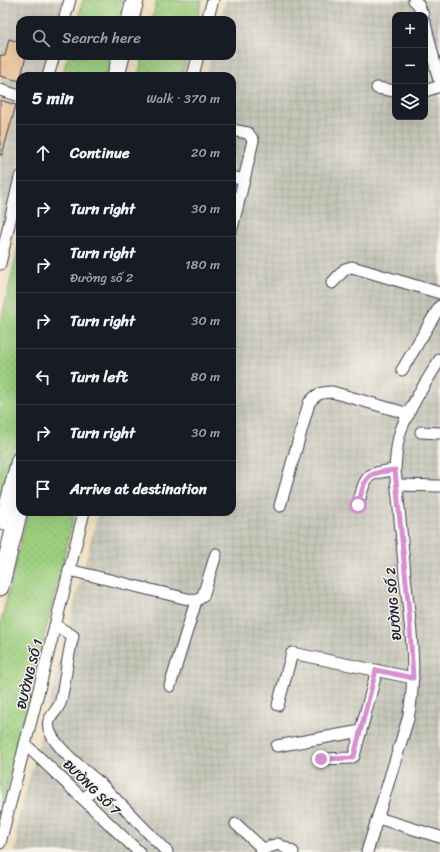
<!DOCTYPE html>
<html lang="en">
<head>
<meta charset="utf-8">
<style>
	body { margin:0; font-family:Sriracha,sans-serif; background:#20242c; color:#f1f3f6 }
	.controls { position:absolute; right:12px; top:12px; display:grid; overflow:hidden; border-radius:8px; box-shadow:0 4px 16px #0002 }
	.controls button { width:36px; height:36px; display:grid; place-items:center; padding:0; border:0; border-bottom:1px solid #363941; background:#171b24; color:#f1f3f6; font:20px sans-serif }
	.stop { position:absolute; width:12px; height:12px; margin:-9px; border:3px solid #d690ce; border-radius:50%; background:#fff }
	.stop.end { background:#d690ce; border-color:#fff; box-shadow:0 1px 4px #0008 }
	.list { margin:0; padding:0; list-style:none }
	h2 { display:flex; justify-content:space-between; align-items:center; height:52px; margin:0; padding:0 16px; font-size:17px }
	h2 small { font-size:13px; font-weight:400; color:#9ea1a6 }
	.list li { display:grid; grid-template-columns:26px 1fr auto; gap:12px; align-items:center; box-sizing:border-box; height:56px; padding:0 16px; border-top:1px solid #363941 }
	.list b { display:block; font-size:15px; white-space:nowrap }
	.list p { margin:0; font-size:13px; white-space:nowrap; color:#9ea1a6 }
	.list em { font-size:13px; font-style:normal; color:#9ea1a6 }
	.icon { flex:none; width:22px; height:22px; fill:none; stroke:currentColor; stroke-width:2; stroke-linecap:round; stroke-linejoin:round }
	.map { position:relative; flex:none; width:440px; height:852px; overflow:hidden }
	.search { position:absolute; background:#171b24; box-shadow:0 4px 16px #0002; left:16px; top:16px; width:220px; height:44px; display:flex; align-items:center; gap:10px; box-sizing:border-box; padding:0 14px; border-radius:12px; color:#9ea1a6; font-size:15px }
	.panel { position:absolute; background:#171b24; box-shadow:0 4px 16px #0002; left:16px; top:72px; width:220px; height:444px; border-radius:12px }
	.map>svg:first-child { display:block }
	.industrial { fill:url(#industrial-grid); fill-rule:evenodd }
	.grass { fill:url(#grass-dots); stroke:#5f785c }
	.building { fill:#e8b887 }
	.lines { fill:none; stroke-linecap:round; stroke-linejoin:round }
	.minor-casing { stroke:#413e4f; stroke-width:13 }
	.highway-casing { stroke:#413e4f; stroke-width:19 }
	.minor { stroke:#fff; stroke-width:11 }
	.highway { stroke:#fff; stroke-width:17 }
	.route { stroke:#d690ce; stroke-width:5 }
	.labels { text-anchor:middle; stroke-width:3; stroke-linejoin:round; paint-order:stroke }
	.street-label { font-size:13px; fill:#22223b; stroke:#f7f3e8 }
</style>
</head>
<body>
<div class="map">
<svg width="440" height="852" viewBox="0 0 440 852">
	<defs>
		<pattern id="industrial-grid" width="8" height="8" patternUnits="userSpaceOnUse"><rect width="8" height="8" fill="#c5c5b8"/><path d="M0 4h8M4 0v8" fill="none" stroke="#a9a99f"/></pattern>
		<pattern id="grass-dots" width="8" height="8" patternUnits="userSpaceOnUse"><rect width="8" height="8" fill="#9ccf7e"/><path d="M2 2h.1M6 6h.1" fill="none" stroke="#86b16e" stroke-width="1.8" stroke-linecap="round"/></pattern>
	</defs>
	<rect width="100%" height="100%" fill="#f7f3e8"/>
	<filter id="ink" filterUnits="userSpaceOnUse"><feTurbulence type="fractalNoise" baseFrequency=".025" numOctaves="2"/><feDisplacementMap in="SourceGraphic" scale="8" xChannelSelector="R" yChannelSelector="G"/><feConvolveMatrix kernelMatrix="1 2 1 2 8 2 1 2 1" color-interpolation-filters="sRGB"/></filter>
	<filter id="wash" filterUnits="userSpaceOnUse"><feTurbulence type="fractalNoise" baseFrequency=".012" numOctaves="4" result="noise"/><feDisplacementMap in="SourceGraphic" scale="16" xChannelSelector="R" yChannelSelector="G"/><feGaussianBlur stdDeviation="0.9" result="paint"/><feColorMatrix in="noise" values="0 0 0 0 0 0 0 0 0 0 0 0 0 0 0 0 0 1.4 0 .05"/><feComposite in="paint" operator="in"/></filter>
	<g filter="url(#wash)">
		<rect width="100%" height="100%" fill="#f0e0c1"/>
		<g class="industrial">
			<polygon points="0,0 66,0 60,20 20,20 20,56 49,56 43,76 20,76 20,158 0,244"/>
			<path d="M 225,0 L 440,0 L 440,852 L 14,852 L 18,838 L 15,834 L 98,512 L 232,512 L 232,76 L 206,76 L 211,56 L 232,56 L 232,20 L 220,20 ZM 395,15 L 425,15 L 425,117 L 395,117 Z"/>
		</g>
		<g class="grass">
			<polygon points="83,0 127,0 122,20 78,20"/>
			<polygon points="157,0 202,0 197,20 152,20"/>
			<polygon points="68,56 113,56 108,76 62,76"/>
			<polygon points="143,56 187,56 182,76 138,76"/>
			<polygon points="20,240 20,429 0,509 0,326"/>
			<polygon points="28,512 75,512 0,816 0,626"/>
		</g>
		<g id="blocks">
			<g class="building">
				<polygon points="9,39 20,42 20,56 26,56 20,81 0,76 0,55 5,56"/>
				<polygon points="0,100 16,105 2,155 0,155"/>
			</g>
		</g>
	</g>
	<g filter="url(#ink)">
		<use href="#blocks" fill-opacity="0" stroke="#413e4f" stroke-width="1"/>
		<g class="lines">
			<defs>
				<g id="minor">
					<polyline points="414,0 418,4 423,15"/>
					<polyline points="64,20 70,0"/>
					<polyline points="207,20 213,0"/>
					<polyline points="425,23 438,77 440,77"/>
					<polyline points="48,76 54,56"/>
					<polyline points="193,76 198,56"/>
					<polyline points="377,88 395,91"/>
					<polyline points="0,90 20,96"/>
					<polyline points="425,91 440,86"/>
					<polyline points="232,130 248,133 253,140 244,180"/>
					<polyline points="232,177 244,180 232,228"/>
					<polyline points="0,264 20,177"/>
					<polyline points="332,283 345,269 352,267 440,293"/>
					<polyline points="402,370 440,306"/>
					<polyline points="421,432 440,433"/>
					<polyline points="397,485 440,486"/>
					<path d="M 358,505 C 366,476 364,473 395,470"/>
					<path d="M 280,506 L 309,403 C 316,394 321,392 332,392 L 409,414"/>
					<polyline points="69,570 196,601 203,596 216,554"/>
					<path d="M 55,625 L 73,636 C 67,657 66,678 61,700 C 60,708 52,713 49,721 C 43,740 88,773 100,783 L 84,799"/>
					<polyline points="170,686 196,601"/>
					<polyline points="278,705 292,653 413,678"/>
					<polyline points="25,744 139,852"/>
					<polyline points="277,746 361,731"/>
					<polyline points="321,759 351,758 354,756 377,670"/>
					<polyline points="100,783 167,852"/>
					<polyline points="378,818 440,837"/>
					<polyline points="236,824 263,849 260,852"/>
					<polyline points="0,843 84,512"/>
					<polyline points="263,849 278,844 293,852"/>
					<path d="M 367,852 L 408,719 C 418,673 410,623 405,576 C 402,541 399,505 395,470 C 396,457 396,443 401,430 C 410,405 427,381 440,359"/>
				</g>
				<g id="highway">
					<polyline points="130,20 135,0"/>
					<polyline points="116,76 121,56"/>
					<polyline points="4,521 20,460"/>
					<polyline points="0,587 20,506"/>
				</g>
			</defs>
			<use href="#minor" class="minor-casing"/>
			<use href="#highway" class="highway-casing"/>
			<use href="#minor" class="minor"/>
			<use href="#highway" class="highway"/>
		</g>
	</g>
	<g class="lines" filter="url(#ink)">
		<path class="route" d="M 321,759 L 351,758 L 354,756 L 376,670 L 413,678 L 409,612 L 395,470 C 364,473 366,476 358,505"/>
	</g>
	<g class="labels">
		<g class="street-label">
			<text transform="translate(393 604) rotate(-95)" y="5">ĐƯỜNG SỐ 2</text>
			<text transform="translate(29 674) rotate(-76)" y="5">ĐƯỜNG SỐ 1</text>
			<text transform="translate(92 787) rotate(44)" y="5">ĐƯỜNG SỐ 7</text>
		</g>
	</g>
</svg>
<div class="controls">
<button>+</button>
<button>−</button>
<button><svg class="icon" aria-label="layers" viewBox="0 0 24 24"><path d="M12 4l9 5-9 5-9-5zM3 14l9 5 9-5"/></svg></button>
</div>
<div class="stop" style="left:358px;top:505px"></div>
<div class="stop end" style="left:321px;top:759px"></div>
<div class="search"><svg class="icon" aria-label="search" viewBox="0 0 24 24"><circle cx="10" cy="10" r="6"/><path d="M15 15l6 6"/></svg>Search here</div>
<section class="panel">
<h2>5 min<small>Walk · 370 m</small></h2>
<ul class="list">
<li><svg class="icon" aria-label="ahead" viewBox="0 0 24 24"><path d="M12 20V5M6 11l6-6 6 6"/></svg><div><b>Continue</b></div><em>20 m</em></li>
<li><svg class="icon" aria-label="right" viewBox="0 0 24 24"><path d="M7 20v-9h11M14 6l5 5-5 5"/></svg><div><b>Turn right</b></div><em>30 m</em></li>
<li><svg class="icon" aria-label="right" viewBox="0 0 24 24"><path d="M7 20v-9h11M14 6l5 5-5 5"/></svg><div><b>Turn right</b><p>Đường số 2</p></div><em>180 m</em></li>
<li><svg class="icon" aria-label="right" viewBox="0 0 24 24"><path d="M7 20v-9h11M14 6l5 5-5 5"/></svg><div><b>Turn right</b></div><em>30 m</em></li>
<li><svg class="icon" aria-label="left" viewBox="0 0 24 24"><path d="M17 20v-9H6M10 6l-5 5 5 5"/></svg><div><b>Turn left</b></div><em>80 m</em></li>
<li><svg class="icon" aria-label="right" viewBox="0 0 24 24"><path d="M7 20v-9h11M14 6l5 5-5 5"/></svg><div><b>Turn right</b></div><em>30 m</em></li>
<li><svg class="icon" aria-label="arrive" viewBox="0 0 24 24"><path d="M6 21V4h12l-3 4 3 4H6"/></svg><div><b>Arrive at destination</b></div></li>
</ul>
</section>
</div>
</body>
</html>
